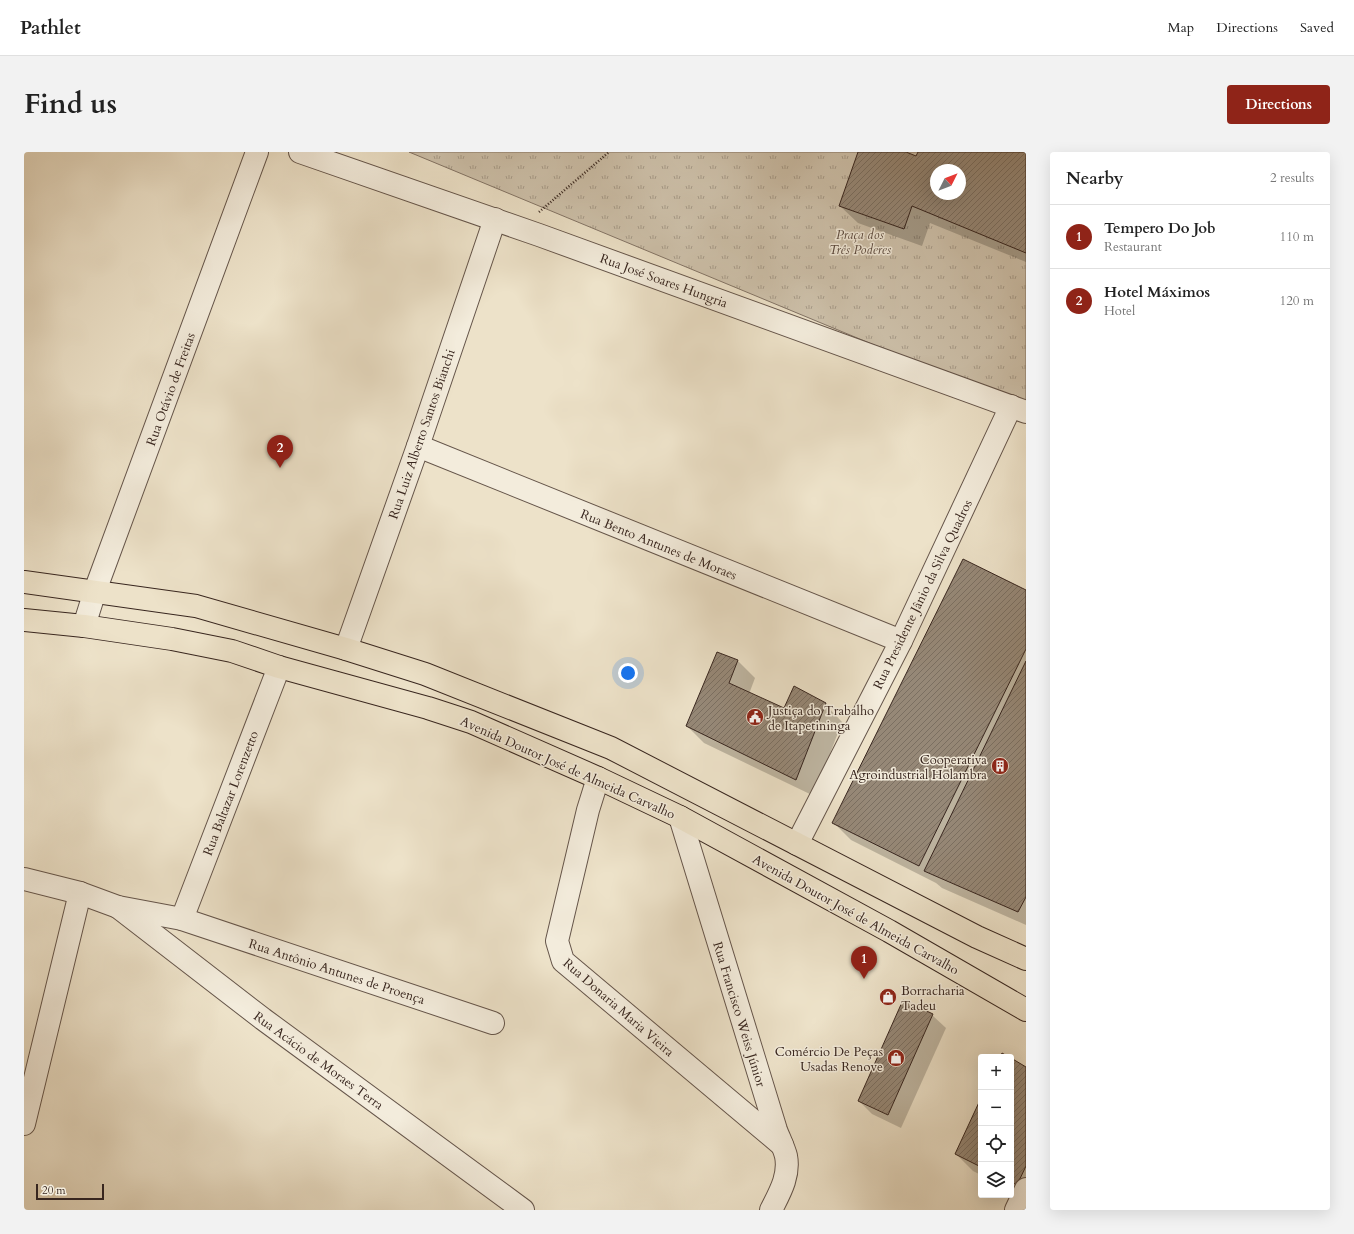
<!DOCTYPE html>
<html lang="en">
<head>
<meta charset="utf-8">
<style>
	body { margin:0; font-family:Cardo,serif; background:#f2f2f2; color:#222 }
	.controls { position:absolute; right:12px; bottom:12px; display:grid; overflow:hidden; border-radius:4px; box-shadow:0 4px 16px #0002 }
	.controls button { width:36px; height:36px; display:grid; place-items:center; padding:0; border:0; border-bottom:1px solid #e0e0e0; background:#fff; color:#222; font:20px sans-serif }
	.compass { position:absolute; left:906px; top:12px; width:36px; height:36px; border-radius:50%; background:#fff; box-shadow:0 4px 16px #0002; rotate:48deg }
	.scale { position:absolute; left:12px; bottom:10px; width:68px; box-sizing:border-box; padding-left:4px; border:2px solid #38261f; border-top:0; font-size:11px; line-height:14px; white-space:nowrap; color:#38261f; -webkit-text-stroke:3px #f3ecdc; paint-order:stroke }
	.you { position:absolute; left:604px; top:521px; width:14px; height:14px; margin:-10px; border:3px solid #fff; border-radius:50%; background:#1a73e8; box-shadow:0 0 0 6px #1a73e833 }
	.badge { display:grid; place-items:center; width:26px; height:26px; border-radius:50%; background:#8f2418; color:#fff; font-size:13px; font-weight:700 }
	.pin { position:absolute; translate:-50% -33px; filter:drop-shadow(0 1px 2px #0008) }
	.pin::after { content:''; position:absolute; top:21px; width:14px; height:12px; background:inherit; clip-path:polygon(0 0,100% 0,50% 100%) }
	.list { margin:0; padding:0; list-style:none }
	h2 { display:flex; justify-content:space-between; align-items:center; height:52px; margin:0; padding:0 16px; font-size:17px }
	h2 small { font-size:13px; font-weight:400; color:#767676 }
	.list li { display:grid; grid-template-columns:26px 1fr auto; gap:12px; align-items:center; box-sizing:border-box; height:64px; padding:0 16px; border-top:1px solid #e0e0e0 }
	.list b { display:block; font-size:15px; white-space:nowrap }
	.list p { margin:0; font-size:13px; white-space:nowrap; color:#767676 }
	.list em { font-size:13px; font-style:normal; color:#767676 }
	.icon { flex:none; width:22px; height:22px; fill:none; stroke:currentColor; stroke-width:2; stroke-linecap:round; stroke-linejoin:round }
	.map { position:relative; flex:none; width:1002px; height:1058px; overflow:hidden; border-radius:4px }
	header { display:flex; align-items:center; gap:24px; box-sizing:border-box; height:56px; padding:0 20px; background:#fff; border-bottom:1px solid #e0e0e0 }
	header strong { font-size:19px }
	nav { display:flex; gap:22px; margin-inline-start:auto; font-size:14px }
	.intro { display:flex; align-items:center; justify-content:space-between; box-sizing:border-box; height:96px; padding:0 24px }
	h1 { margin:0; font-size:28px }
	.button { padding:10px 18px; border-radius:4px; background:#8f2418; color:#fff; font-size:14px; font-weight:700 }
	main { display:flex; gap:24px; padding:0 24px }
	aside { flex:1; background:#fff; border-radius:4px; box-shadow:0 4px 16px #0002 }
	.map>svg:first-child { display:block }
	.grass { fill:url(#grass-tufts); stroke:#837466; fill-rule:evenodd }
	.shadow { fill:#0003; fill-rule:evenodd }
	.building { fill:url(#building-hatch); stroke:#38261f; fill-rule:evenodd }
	.lines { fill:none; stroke-linecap:round; stroke-linejoin:round }
	.minor-casing { stroke:#65554a; stroke-width:24 }
	.major-casing { stroke:#38261f; stroke-width:24 }
	.path { stroke:#38261f; stroke-width:2.5; stroke-dasharray:1 2; stroke-linecap:butt }
	.minor { stroke:#f3ecdc; stroke-width:22 }
	.major { stroke:#ede2c9; stroke-width:22 }
	.labels { text-anchor:middle; stroke-width:3; stroke-linejoin:round; paint-order:stroke }
	.park-label { font-size:13px; font-style:italic; fill:#5e4d42; stroke:#f3ecdc }
	.street-label { font-size:13px; fill:#38261f; stroke:#f3ecdc }
	.poi-label { font-size:13px; fill:#38261f; stroke:#f3ecdc; text-anchor:start }
</style>
</head>
<body>
<header>
<strong>Pathlet</strong>
<nav><a>Map</a><a>Directions</a><a>Saved</a></nav>
</header>
<div class="intro"><h1>Find us</h1><a class="button">Directions</a></div>
<main>
<div class="map">
<svg width="1002" height="1058" viewBox="0 0 1002 1058">
	<defs>
		<pattern id="grass-tufts" width="24" height="20" patternUnits="userSpaceOnUse"><rect width="24" height="20" fill="#cec2ac"/><path d="M3 7l-1-3M5 7V3M7 7l1-3M15 17l-1-3M17 17v-4M19 17l1-3" fill="none" stroke="#a89d8b"/></pattern>
		<pattern id="building-hatch" width="6" height="6" patternUnits="userSpaceOnUse"><rect width="6" height="6" fill="#968877"/><path d="M-1 1l2-2M0 6l6-6M5 7l2-2" fill="none" stroke="#7b6f61"/></pattern>
	</defs>
	<rect width="100%" height="100%" fill="#ede2c9"/>
	<filter id="stains"><feTurbulence type="fractalNoise" baseFrequency=".005" numOctaves="4"/><feColorMatrix values="0 0 0 0 .2 0 0 0 0 .09 0 0 0 0 .02 0 0 0 .5 -.17"/></filter>
	<radialGradient id="worn" r=".72"><stop offset=".6" stop-color="#630" stop-opacity="0"/><stop offset="1" stop-color="#630" stop-opacity=".3"/></radialGradient>
	<path class="grass" d="M 385,0 L 1002,0 L 1002,256 ZM 912,18 L 936,18 L 936,42 L 912,42 Z"/>
	<g class="shadow">
		<path d="M 835,0 L 879,0 L 893,5 L 895,0 L 1002,0 L 1002,110 L 906,71 L 898,94 L 834,71 L 816,54 ZM 912,18 L 936,18 L 936,42 L 912,42 Z"/>
		<polygon points="1002,439 1002,773 918,736 912,731 827,688 809,670"/>
		<polygon points="694,501 714,509 731,526 725,542 761,558 801,552 818,570 790,644 680,591 663,574"/>
		<polygon points="908,863 922,876 877,976 848,962 835,949"/>
		<polygon points="987,907 1002,916 1002,1046 987,1038"/>
		<polygon points="957,949 957,1023 949,1019 932,1002"/>
	</g>
	<g class="building">
		<path d="M 834,0 L 882,0 L 892,4 L 894,0 L 1002,0 L 1002,101 L 888,54 L 880,77 L 815,54 ZM 912,18 L 936,18 L 936,42 L 912,42 Z"/>
		<polygon points="939,407 1002,438 1002,497 895,714 808,671"/>
		<polygon points="693,500 714,508 705,531 760,556 770,534 802,551 772,628 662,574"/>
		<polygon points="1002,509 1002,745 994,760 900,719"/>
		<polygon points="879,848 909,862 864,963 834,949"/>
		<polygon points="978,901 985,905 976,905"/>
		<polygon points="987,906 1002,915 1002,1014 993,1033 987,1030"/>
		<polygon points="957,946 957,1015 931,1002"/>
	</g>
	<g class="lines">
		<defs>
			<g id="minor">
				<polyline points="276,0 515,83 1002,260"/>
				<polyline points="394,294 877,489"/>
				<polyline points="60,474 71,439 233,0"/>
				<polyline points="322,497 394,294 471,67"/>
				<polyline points="574,626 564,658 533,789 539,809 758,993"/>
				<path d="M 656,665 L 752,978 C 755,986 760,996 762,1004 C 766,1024 755,1042 747,1058"/>
				<polyline points="773,692 877,489 987,254"/>
				<polyline points="0,727 56,741 94,755 158,767 469,871"/>
				<polyline points="94,755 239,867 499,1058"/>
				<polyline points="158,767 255,515"/>
				<polyline points="0,972 56,741"/>
				<polyline points="992,1058 1002,1037"/>
			</g>
			<g id="major">
				<polyline points="0,430 172,454 322,497 401,522 587,596 953,785 1002,807"/>
				<polyline points="0,468 60,474 148,487 208,499 255,515 404,556 447,570 574,626 656,665 865,779 1002,858"/>
			</g>
		</defs>
		<use href="#minor" class="minor-casing"/>
		<use href="#major" class="major-casing"/>
		<polyline class="path" points="515,60 585,0"/>
		<use href="#minor" class="minor"/>
		<use href="#major" class="major"/>
	</g>
	<defs>
		<symbol id="civic-disc" viewBox="-11 -11 22 22"><circle r="9.5" fill="#8f2418" stroke="#f3ecdc"/><path d="M-.6-6.5H3V-4.5H.6V-3L4-1V1h2V6H-6V1h2V-1L-.6-3ZM-1.2 2.5V6h2.4V2.5Z" fill="#fff"/></symbol>
		<symbol id="building-disc" viewBox="-11 -11 22 22"><circle r="9.5" fill="#8f2418" stroke="#f3ecdc"/><path d="M-4-6H4V6H1V3H-1V6H-4ZM-2.5-4.3h1.7v1.8h-1.7ZM.8-4.3h1.7v1.8H.8ZM-2.5-1h1.7V.8h-1.7ZM.8-1h1.7V.8H.8Z" fill="#fff"/></symbol>
		<symbol id="shop-disc" viewBox="-11 -11 22 22"><circle r="9.5" fill="#8f2418" stroke="#f3ecdc"/><path d="M-5-2.5h2.3a2.7 3.5 0 0 1 5.4 0H5L5.5 6h-11ZM-1.5-2.5h3a1.5 2.3 0 0 0-3 0Z" fill="#fff"/></symbol>
	</defs>
	<g fill-rule="evenodd">
		<use href="#civic-disc" x="721" y="555" width="20" height="20"/>
		<use href="#building-disc" x="966" y="604" width="20" height="20"/>
		<use href="#shop-disc" x="854" y="835" width="20" height="20"/>
		<use href="#shop-disc" x="862" y="896" width="20" height="20"/>
	</g>
	<g class="labels">
		<g class="park-label">
			<text x="836" y="87">Praça dos<tspan x="836" dy="15">Três Poderes</tspan></text>
		</g>
		<g class="street-label">
			<text transform="translate(640 128) rotate(20)" y="5">Rua José Soares Hungria</text>
			<text transform="translate(146 237) rotate(-70)" y="5">Rua Otávio de Freitas</text>
			<text transform="translate(397 282) rotate(-71)" y="5">Rua Luiz Alberto Santos Bianchi</text>
			<text transform="translate(635 392) rotate(22)" y="5">Rua Bento Antunes de Moraes</text>
			<text transform="translate(898 442) rotate(-64)" y="5">Rua Presidente Jânio da Silva Quadros</text>
			<text transform="translate(544 615) rotate(24)" y="5">Avenida Doutor José de Almeida Carvalho</text>
			<text transform="translate(206 641) rotate(-69)" y="5">Rua Baltazar Lorenzetto</text>
			<text transform="translate(832 762) rotate(29)" y="5">Avenida Doutor José de Almeida Carvalho</text>
			<text transform="translate(313 819) rotate(18)" y="5">Rua Antônio Antunes de Proença</text>
			<text transform="translate(595 855) rotate(41)" y="5">Rua Donaria Maria Vieira</text>
			<text transform="translate(716 862) rotate(73)" y="5">Rua Francisco Weiss Júnior</text>
			<text transform="translate(295 908) rotate(36)" y="5">Rua Acácio de Moraes Terra</text>
		</g>
		<g class="poi-label">
			<text x="744" y="563">Justiça do Trabalho<tspan x="744" dy="15">de Itapetininga</tspan></text>
			<text x="963" y="612" text-anchor="end">Cooperativa<tspan x="963" dy="15">Agroindustrial Holambra</tspan></text>
			<text x="877" y="843">Borracharia<tspan x="877" dy="15">Tadeu</tspan></text>
			<text x="859" y="904" text-anchor="end">Comércio De Peças<tspan x="859" dy="15">Usadas Renove</tspan></text>
		</g>
	</g>
	<rect width="100%" height="100%" filter="url(#stains)"/>
	<rect width="100%" height="100%" fill="url(#worn)"/>
</svg>
<div class="controls">
<button>+</button>
<button>−</button>
<button><svg class="icon" aria-label="locate" viewBox="0 0 24 24"><circle cx="12" cy="12" r="6"/><path d="M12 2v4M12 18v4M2 12h4M18 12h4"/></svg></button>
<button><svg class="icon" aria-label="layers" viewBox="0 0 24 24"><path d="M12 4l9 5-9 5-9-5zM3 14l9 5 9-5"/></svg></button>
</div>
<svg class="compass" viewBox="-18 -18 36 36"><path d="M0-13l5 13h-10z" fill="#e53935"/><path d="M0 13l5-13h-10z" fill="#767676"/></svg>
<div class="scale">20 m</div>
<div class="you"></div>
<div class="pin badge" style="left:840px;top:827px">1</div>
<div class="pin badge" style="left:256px;top:316px">2</div>
</div>
<aside>
<h2>Nearby<small>2 results</small></h2>
<ul class="list">
<li><span class="badge">1</span><div><b>Tempero Do Job</b><p>Restaurant</p></div><em>110 m</em></li>
<li><span class="badge">2</span><div><b>Hotel Máximos</b><p>Hotel</p></div><em>120 m</em></li>
</ul>
</aside>
</main>
</body>
</html>
